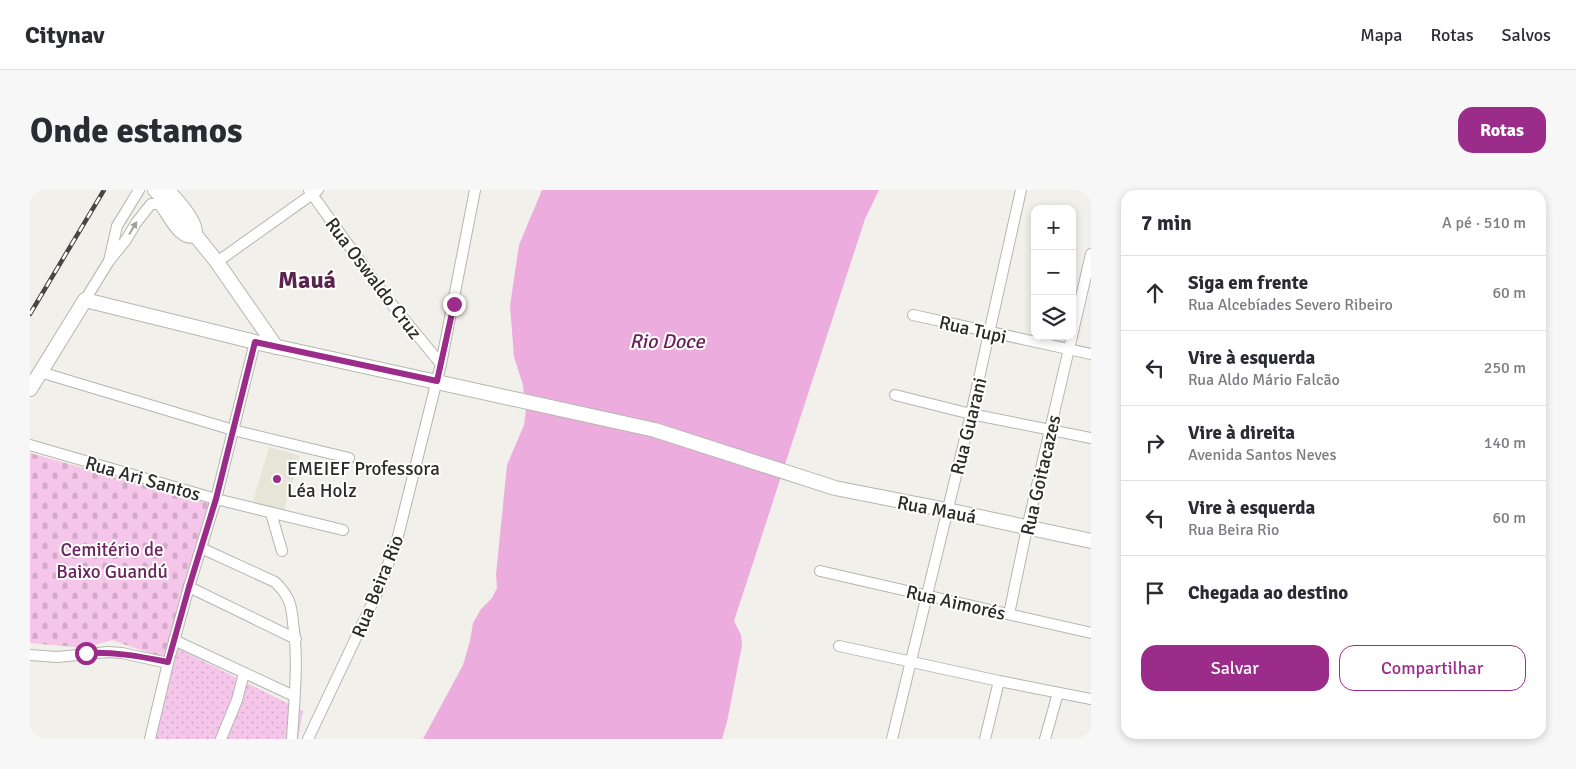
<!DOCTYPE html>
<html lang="pt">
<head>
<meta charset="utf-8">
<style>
	body { margin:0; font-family:Signika,sans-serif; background:#f7f7f7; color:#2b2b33 }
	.controls { position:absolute; right:15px; top:15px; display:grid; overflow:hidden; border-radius:10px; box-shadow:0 2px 8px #0003 }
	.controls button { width:45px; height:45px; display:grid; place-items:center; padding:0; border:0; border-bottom:1px solid #e1e1e2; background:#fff; color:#2b2b33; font:25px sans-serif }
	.stop { position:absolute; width:15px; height:15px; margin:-11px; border:4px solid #9c2c8a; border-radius:50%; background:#fff }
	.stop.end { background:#9c2c8a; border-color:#fff; box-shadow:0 1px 5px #0008 }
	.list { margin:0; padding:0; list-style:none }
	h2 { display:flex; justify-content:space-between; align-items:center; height:65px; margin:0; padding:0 20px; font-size:21px }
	h2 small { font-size:16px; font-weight:400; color:#7c7c81 }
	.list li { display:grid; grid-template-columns:32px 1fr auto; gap:15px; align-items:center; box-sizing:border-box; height:75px; padding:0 20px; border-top:1px solid #e1e1e2 }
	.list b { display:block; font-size:19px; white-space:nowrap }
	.list p { margin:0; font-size:16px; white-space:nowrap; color:#7c7c81 }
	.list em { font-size:16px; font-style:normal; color:#7c7c81 }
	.actions { display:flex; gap:10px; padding:15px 20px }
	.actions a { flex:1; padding:11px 0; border:1px solid #9c2c8a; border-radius:15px; text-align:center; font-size:18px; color:#9c2c8a }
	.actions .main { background:#9c2c8a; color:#fff }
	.icon { flex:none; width:28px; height:28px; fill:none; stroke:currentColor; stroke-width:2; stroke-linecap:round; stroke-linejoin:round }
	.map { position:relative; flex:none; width:1061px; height:549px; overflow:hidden; border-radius:15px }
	header { display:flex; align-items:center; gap:30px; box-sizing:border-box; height:70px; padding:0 25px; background:#fff; border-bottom:1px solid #e1e1e2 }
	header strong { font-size:24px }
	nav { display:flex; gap:28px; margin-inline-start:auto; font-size:18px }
	.intro { display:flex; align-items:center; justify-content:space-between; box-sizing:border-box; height:120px; padding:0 30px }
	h1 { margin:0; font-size:35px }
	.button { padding:12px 22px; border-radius:15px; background:#9c2c8a; color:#fff; font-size:18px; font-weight:700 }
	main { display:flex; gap:30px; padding:0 30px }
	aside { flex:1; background:#fff; border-radius:15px; box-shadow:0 2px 8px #0003 }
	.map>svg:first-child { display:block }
	.built { fill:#e6e5d7 }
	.grass { fill:url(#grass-dots) }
	.cemetery { fill:url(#cemetery-stones) }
	.water { fill:#ecacdd }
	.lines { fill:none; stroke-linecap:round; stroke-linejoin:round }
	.street-casing { stroke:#b6b6b0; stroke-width:12 }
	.secondary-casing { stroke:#b6b6b0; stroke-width:16 }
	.street { stroke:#fff; stroke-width:10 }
	.secondary { stroke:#fff; stroke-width:14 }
	.rail-casing { stroke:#464643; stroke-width:4.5 }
	.rail { stroke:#fffffe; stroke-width:2.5; stroke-dasharray:8; stroke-linecap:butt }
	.oneway { fill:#9f9f9e }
	.route { stroke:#9c2c8a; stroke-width:6 }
	.poi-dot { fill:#9c2c8a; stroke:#fffffe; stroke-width:2 }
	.labels { text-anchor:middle; stroke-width:4; stroke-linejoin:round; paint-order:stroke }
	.street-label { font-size:19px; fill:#2a2a27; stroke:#fffffe }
	.poi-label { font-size:19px; fill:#2a2a27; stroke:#fffffe; text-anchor:start }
	.park-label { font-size:19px; fill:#6c235f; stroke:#fffffe }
	.water-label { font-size:20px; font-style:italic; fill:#671e5a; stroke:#fffffe }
	.district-label { font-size:24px; font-weight:bold; fill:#5b2450; stroke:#fffffe }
</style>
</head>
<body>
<header>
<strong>Citynav</strong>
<nav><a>Mapa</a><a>Rotas</a><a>Salvos</a></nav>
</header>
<div class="intro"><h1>Onde estamos</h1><a class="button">Rotas</a></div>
<main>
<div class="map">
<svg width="1061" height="549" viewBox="0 0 1061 549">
	<defs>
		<pattern id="grass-dots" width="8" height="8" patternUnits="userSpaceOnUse" patternTransform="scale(1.25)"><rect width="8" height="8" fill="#f5c6e9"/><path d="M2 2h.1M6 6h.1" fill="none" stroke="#d2aac8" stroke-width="1.8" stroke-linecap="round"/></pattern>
		<pattern id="cemetery-stones" width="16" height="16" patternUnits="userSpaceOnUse" patternTransform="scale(1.25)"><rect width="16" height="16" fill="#f5c6e9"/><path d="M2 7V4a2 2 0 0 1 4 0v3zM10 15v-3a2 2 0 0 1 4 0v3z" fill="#d2aac8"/></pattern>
	</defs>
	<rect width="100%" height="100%" fill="#f1f0ea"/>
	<polygon class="built" points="239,257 270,266 254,321 223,311"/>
	<polygon class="grass" points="143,456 273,521 268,549 122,549"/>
	<polygon class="cemetery" points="0,263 181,314 141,465 134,468 82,450 55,458 0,453"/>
	<polygon class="water" points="512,0 849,0 835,29 704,431 711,445 712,455 697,532 692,549 393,549 433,475 440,451 443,433 451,419 462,408 467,398 466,385 477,275 494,235 496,220 493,195 484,167 480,116 489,55"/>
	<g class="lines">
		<defs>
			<g id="street">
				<polyline points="279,0 355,106 411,174"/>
				<path d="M 79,71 L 96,50 L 106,33 L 121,14 L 129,14 C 138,25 149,53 166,47 C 172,34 149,10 140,0"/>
				<polyline points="187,72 288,0"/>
				<polyline points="55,110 79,71 87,36 109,0"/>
				<polyline points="883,125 1061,164"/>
				<polyline points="1042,146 1061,64"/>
				<polyline points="10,182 203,240 319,268"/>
				<polyline points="865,205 941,224 1061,248"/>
				<polyline points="0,255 186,309 313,340"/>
				<polyline points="241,323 252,361"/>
				<path d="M 171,358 L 245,392 C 250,397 254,401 257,407 C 262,415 262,424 263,433 C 269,471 264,511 262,549"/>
				<polyline points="790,381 1061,443"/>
				<polyline points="159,397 266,449"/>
				<polyline points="979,424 997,338 1042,146"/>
				<polyline points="144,450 264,506"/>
				<polyline points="809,456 969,491 1061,509"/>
				<polyline points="0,465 27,467 78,462 92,463 138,473"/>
				<polyline points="120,549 138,473 159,397 186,309 225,152"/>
				<polyline points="191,549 207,510 214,483"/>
				<polyline points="278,549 349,399 367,350 411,174 445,0"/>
				<polyline points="862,549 941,224 991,0"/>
				<polyline points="955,549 969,491"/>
				<polyline points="1015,549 1028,503"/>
			</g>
			<g id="secondary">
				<polyline points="125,0 146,21 187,72 246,157"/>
				<polyline points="0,199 55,110 225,152 625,240 805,298 917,320 1061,351"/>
			</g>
		</defs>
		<use href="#street" class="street-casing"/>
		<use href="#secondary" class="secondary-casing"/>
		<use href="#street" class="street"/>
		<use href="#secondary" class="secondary"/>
		<defs>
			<polyline id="rail" points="0,124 74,0"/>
		</defs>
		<use href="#rail" class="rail-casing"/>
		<use href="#rail" class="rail"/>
	</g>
	<defs><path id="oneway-solid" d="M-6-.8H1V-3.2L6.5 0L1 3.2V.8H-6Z" transform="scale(1.25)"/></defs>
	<use class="oneway" href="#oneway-solid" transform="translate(103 38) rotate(-59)"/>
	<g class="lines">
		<path class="route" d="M 56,463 C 87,462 108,466 138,472 L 159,397 L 186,309 L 225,152 L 407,191 L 424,114"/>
	</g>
	<circle class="poi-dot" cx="247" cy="289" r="5"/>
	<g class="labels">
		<g class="street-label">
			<text transform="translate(344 88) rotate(53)" y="7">Rua Oswaldo Cruz</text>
			<text transform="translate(943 139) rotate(13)" y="7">Rua Tupi</text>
			<text transform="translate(938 236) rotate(-76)" y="7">Rua Guarani</text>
			<text transform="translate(1010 285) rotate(-77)" y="7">Rua Goitacazes</text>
			<text transform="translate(113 288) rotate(16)" y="7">Rua Ari Santos</text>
			<text transform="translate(907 319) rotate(11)" y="7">Rua Mauá</text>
			<text transform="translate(347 396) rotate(-68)" y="7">Rua Beira Rio</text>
			<text transform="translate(926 412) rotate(13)" y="7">Rua Aimorés</text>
		</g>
		<g class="poi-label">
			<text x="257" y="285">EMEIEF Professora<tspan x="257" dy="22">Léa Holz</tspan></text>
		</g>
		<g class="park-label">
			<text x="82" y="366">Cemitério de<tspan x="82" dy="22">Baixo Guandú</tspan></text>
		</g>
		<g class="water-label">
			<text x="637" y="158">Rio Doce</text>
		</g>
		<g class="district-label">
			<text x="277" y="98">Mauá</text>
		</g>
	</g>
</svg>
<div class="controls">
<button>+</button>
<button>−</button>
<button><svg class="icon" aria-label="layers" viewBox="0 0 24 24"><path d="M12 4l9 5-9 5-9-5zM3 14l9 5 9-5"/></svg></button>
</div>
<div class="stop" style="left:56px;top:463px"></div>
<div class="stop end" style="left:424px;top:114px"></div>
</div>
<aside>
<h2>7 min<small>A pé · 510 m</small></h2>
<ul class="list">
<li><svg class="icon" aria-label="ahead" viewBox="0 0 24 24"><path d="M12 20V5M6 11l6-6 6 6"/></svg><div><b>Siga em frente</b><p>Rua Alcebíades Severo Ribeiro</p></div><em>60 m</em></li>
<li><svg class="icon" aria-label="left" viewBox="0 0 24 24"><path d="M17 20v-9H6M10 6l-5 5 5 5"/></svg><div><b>Vire à esquerda</b><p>Rua Aldo Mário Falcão</p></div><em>250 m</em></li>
<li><svg class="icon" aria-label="right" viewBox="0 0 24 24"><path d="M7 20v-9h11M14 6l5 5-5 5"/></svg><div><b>Vire à direita</b><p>Avenida Santos Neves</p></div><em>140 m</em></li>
<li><svg class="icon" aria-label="left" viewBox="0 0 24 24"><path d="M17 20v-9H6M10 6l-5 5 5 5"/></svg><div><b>Vire à esquerda</b><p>Rua Beira Rio</p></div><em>60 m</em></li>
<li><svg class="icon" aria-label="arrive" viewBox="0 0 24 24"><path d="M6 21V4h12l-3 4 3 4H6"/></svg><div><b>Chegada ao destino</b></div></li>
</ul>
<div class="actions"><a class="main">Salvar</a><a>Compartilhar</a></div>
</aside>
</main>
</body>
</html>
